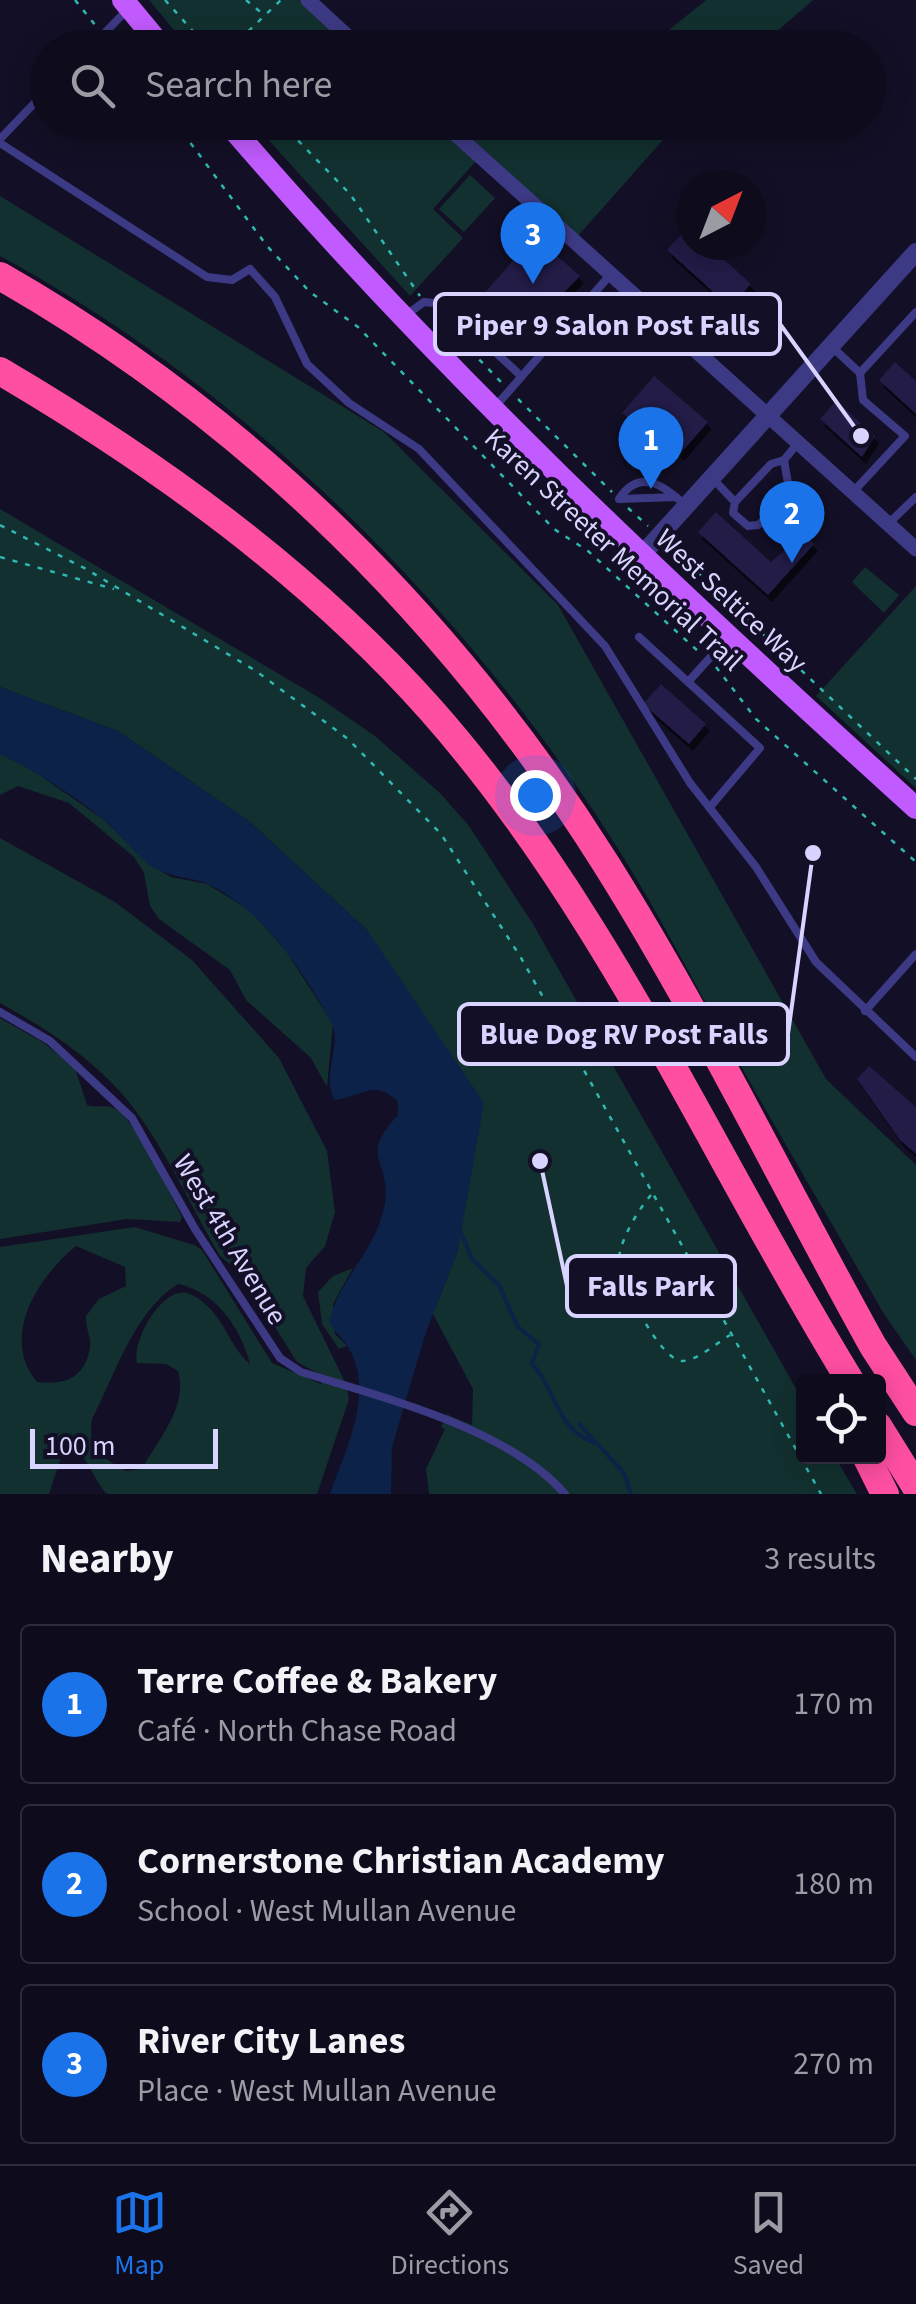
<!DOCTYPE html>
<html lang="en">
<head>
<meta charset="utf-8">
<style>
	body { margin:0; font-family:"Source Sans 3",sans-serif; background:#171425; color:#f1f3f6 }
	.controls { position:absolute; right:30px; bottom:30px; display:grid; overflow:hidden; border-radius:10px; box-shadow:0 5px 25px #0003 }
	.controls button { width:90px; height:90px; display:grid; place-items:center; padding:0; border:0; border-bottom:2px solid #2e2b3b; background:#0e0b1c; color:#f1f3f6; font:50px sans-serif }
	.compass { position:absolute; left:676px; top:170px; width:90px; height:90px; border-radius:50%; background:#0e0b1c; box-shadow:0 5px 25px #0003; rotate:42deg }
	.scale { position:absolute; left:30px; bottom:25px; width:188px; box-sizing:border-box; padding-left:10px; border:5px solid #d9d4ff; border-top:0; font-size:28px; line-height:35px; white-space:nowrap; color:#d9d4ff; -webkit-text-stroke:8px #130f26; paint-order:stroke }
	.you { position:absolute; left:535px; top:795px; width:35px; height:35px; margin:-25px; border:8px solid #fff; border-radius:50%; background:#1a73e8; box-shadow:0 0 0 15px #1a73e833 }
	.badge { display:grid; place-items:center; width:65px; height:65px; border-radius:50%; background:#1a73e8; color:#fff; font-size:32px; font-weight:700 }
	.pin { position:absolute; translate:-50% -82px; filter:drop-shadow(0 2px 5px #0008) }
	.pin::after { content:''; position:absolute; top:52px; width:35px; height:30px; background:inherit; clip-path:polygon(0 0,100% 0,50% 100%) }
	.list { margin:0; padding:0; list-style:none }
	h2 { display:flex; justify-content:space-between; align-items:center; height:130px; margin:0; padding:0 40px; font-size:42px }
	h2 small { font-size:32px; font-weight:400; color:#9b9ba3 }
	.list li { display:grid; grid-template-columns:65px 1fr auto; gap:30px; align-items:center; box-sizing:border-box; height:160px; margin:0 20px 20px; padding:0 20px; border:2px solid #2e2b3b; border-radius:10px }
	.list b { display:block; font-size:38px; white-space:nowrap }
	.list p { margin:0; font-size:32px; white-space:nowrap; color:#9b9ba3 }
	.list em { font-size:32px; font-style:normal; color:#9b9ba3 }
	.icon { flex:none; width:55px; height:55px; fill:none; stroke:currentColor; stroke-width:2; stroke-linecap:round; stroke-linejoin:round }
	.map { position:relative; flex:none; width:916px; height:1494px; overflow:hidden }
	.search { position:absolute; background:#0e0b1c; box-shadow:0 5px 25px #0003; left:30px; right:30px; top:30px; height:110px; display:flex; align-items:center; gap:25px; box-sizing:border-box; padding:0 35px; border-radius:55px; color:#9b9ba3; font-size:38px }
	.sheet { height:670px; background:#0e0b1c }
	nav { display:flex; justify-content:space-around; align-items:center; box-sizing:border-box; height:140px; border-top:2px solid #2e2b3b; background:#0e0b1c; font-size:28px; color:#9b9ba3 }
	nav a { display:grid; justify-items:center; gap:5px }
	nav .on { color:#1a73e8 }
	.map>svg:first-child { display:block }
	.green { fill:#12302f; fill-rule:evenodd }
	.water { fill:#0c2248 }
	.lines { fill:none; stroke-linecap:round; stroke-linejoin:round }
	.stream { stroke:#0c2248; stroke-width:4 }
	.building { fill:#241b47; filter:url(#shadow) }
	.path { stroke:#2fb8b0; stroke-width:2.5; stroke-dasharray:5 8; stroke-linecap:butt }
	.service { stroke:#3d3a85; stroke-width:8 }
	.minor { stroke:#3d3a85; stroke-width:15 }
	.tertiary { stroke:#3d3a85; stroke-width:18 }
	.primary { stroke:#c25bff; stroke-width:22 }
	.motorway { stroke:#ff4fa3; stroke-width:28 }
	.labels { text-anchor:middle; stroke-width:8; stroke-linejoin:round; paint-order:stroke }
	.street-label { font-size:28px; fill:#d9d4ff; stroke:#130f26 }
	.leader { fill:none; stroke:#d9d4ff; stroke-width:4 }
	.callout-dot { fill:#d9d4ff; stroke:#130f26; stroke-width:4 }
	.callout { fill:#130f26; stroke:#d9d4ff; stroke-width:4 }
	.callout-label { font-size:30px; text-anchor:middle; font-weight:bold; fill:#d9d4ff }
</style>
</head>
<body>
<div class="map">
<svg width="916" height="1494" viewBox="0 0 916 1494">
	<defs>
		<filter id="shadow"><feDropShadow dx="4" dy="7" stdDeviation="0" flood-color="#0009"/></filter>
	</defs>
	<rect width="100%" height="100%" fill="#130f26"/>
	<g class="green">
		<polygon points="149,0 301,0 354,47 188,47"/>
		<polygon points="706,0 813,0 759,47 648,47"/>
		<path d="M 529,122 L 678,123 L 577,237 L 454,123 C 481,123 505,137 529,122 Z"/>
		<polygon points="253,123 436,123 477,160 433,209 463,238 410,296"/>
		<polygon points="470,175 495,198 464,232 439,209"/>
		<path d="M 0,196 L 384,432 L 558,605 L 826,1079 L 916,1165 L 916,1360 L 884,1314 C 831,1222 777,1131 725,1038 C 692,979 661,918 625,860 C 473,615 254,394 0,256 Z"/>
		<polygon points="0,509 318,697 375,736 441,794 469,826 533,924 803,1401 804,1456 835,1457 857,1494 429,1494 426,1469 445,1429 441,1427 446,1414 472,1425 473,1389 433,1314 458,1250 367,930 250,822 118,731 0,687"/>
		<polygon points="865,567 899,595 884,613 852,582"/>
		<polygon points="916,586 916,788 816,696"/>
		<polygon points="0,754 28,767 104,820 149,864 171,877 207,884 251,911 286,951 333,1024 327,1087 311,1058 246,1000 230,970 159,919 150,906 144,873 134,857 69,803 18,786 0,795"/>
		<path d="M 0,838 L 115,902 L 192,960 L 279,1058 L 327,1151 L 335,1212 L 325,1246 L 306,1268 L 303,1296 L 346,1384 L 349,1399 L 317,1494 L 107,1494 C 93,1480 86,1452 70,1445 L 63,1451 L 49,1494 L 0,1494 L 0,1247 L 135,1227 L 194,1245 L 202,1250 L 272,1363 L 321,1384 L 323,1376 L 297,1362 L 241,1273 L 220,1256 C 187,1200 158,1131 113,1084 C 80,1050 41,1026 0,1003 ZM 76,1246 L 125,1267 L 126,1286 L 99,1299 L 86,1316 C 85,1327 92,1339 90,1347 C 85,1379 64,1385 37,1382 C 0,1337 37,1278 76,1246 ZM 178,1284 C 216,1292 241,1328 250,1364 C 227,1345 223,1309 190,1294 C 164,1282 131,1341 137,1363 L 166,1364 L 178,1371 C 188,1407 159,1438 142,1469 L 126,1471 C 103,1458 87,1448 92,1419 C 115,1375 134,1311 178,1284 Z"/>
		<path d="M 0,1018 L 44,1043 L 75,1068 L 87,1105 C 96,1108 103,1105 111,1107 C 133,1112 171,1196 182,1217 L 180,1222 L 127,1219 L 0,1239 Z"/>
		<polygon points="353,1268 333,1304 335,1334 347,1346 339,1349 322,1324 318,1292 333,1276"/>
	</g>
	<path class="water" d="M 0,687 L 118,731 L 250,822 L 367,930 L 484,1103 L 458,1250 L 425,1335 L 392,1447 L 391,1494 L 330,1494 C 345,1450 376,1392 348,1347 C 342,1337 334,1332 329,1321 C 339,1281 376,1248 384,1208 C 394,1161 356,1159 398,1115 L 398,1102 C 375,1078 361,1097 335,1100 C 320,1075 344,1044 330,1020 C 301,968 264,912 210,885 C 188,875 166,879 146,862 C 131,849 118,832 103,819 C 71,794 36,771 0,754 Z"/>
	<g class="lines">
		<g class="stream">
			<path d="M 461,1232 L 472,1259 L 499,1285 L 518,1327 L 539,1344 L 532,1364 C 558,1391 554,1427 594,1443"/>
			<polyline points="579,1424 624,1473 631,1494"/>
		</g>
	</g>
	<g class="building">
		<polygon points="688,227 691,245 708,245 751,284 730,307 667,250"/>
		<polygon points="531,233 580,276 516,341 475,304 518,255 514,251"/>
		<polygon points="895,362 916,381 916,414 879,380"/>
		<polygon points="654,376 708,422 680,454 672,447 662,452 646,438 643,441 632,431 637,425 622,413"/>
		<polygon points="836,401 875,436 862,457 820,419"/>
		<polygon points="716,512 771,562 803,534 814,544 768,595 698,532"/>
		<polygon points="661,684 706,724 689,744 643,704"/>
		<polygon points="869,1066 916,1107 916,1154 900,1140 857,1079"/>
	</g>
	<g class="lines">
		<g class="path">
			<polyline points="75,0 96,26"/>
			<polyline points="165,0 208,48"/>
			<polyline points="246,0 264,15"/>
			<polyline points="239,40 281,0"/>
			<polyline points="212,48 239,40 237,48"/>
			<polyline points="175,122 267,246 310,292 358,327 554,529 588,551 699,652"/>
			<polyline points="280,122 350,194 420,296"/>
			<polyline points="434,313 502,383"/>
			<polyline points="518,399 612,492"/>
			<polyline points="628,508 648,526"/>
			<polyline points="0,525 86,569 256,671 348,739 441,834 520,956 821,1494"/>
			<polyline points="669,545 916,779"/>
			<polyline points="0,557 114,589"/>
			<polyline points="716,667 756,719 916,862"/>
			<path d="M 651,1195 C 638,1210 622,1237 619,1257 C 617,1276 660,1361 682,1361 C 696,1361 717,1343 730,1335"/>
		</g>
		<g class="service">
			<polyline points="90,48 126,11"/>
			<polyline points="0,139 48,89"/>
			<polyline points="0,143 207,277 232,280 250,269 275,297 307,364 349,403 419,449 605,646 690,783 756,867 816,962 916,1057"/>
			<polyline points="406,315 424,302 444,304 521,376"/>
			<polyline points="831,346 860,373 863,400 905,436 853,492"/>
			<polyline points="860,373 916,312"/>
			<polyline points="495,407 610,275"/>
			<polyline points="713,479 735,502 733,513 748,526 758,525 790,495 784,460"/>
			<path d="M 676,497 L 619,499 C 640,467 665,486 686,506"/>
			<polyline points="735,502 771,464 784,460 798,443"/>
			<polyline points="888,524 916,497"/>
			<polyline points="639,637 760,748 710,807"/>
			<polyline points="688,682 725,641"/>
			<polyline points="865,1011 916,954"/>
			<path d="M 0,1012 L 50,1041 L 132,1118 L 195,1229 L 280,1358 L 301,1372 C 381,1397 508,1428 565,1494"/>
		</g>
		<g class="minor">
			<polyline points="308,0 360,48"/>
			<polyline points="442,122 916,549"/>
		</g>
		<polyline class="tertiary" points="640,557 916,252"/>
		<g class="primary">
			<polyline points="123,0 163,48"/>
			<path d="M 227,122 C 439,370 675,590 916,808"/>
		</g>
		<g class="motorway">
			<path d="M 0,276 C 249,418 454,622 606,864 C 704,1020 784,1186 873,1346 L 916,1412"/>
			<path d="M 0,371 C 158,464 309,573 431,710 C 607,909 713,1158 851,1382"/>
			<polyline points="878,1426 916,1487"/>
			<polyline points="866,1456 885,1494"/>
		</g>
	</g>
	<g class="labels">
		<g class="street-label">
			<text transform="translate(614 549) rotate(43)" y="10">Karen Streeter Memorial Trail</text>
			<text transform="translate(732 600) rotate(43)" y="10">West Seltice Way</text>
			<text transform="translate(231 1239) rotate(59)" y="10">West 4th Avenue</text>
		</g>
	</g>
	<path class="leader" d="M861 436L780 324M813 853L788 1034M540 1161L567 1286"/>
	<g class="callout-dot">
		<circle cx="861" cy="436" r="10"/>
		<circle cx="813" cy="853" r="10"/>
		<circle cx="540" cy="1161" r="10"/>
	</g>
	<g class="callout">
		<rect x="435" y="294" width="345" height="60" rx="10"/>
		<rect x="459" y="1004" width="329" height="60" rx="10"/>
		<rect x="567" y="1256" width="168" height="60" rx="10"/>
	</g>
	<g class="callout-label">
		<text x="608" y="335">Piper 9 Salon Post Falls</text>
		<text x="624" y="1044">Blue Dog RV Post Falls</text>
		<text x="651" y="1296">Falls Park</text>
	</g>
</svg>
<div class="controls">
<button><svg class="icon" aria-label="locate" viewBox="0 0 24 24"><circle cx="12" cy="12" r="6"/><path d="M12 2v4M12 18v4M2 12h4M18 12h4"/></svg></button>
</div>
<svg class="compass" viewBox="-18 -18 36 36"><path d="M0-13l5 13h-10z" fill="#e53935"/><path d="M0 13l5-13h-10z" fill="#9b9ba3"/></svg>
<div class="scale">100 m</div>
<div class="you"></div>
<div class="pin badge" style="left:651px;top:489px">1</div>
<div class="pin badge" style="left:792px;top:563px">2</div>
<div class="pin badge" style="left:533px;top:284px">3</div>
<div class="search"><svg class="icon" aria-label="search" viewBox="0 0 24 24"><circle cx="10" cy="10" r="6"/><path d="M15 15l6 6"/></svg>Search here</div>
</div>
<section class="sheet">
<h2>Nearby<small>3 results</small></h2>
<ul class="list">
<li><span class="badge">1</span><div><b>Terre Coffee &amp; Bakery</b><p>Café · North Chase Road</p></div><em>170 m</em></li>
<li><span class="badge">2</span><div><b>Cornerstone Christian Academy</b><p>School · West Mullan Avenue</p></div><em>180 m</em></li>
<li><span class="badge">3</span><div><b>River City Lanes</b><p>Place · West Mullan Avenue</p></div><em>270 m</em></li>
</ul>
</section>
<nav>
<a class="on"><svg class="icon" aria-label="map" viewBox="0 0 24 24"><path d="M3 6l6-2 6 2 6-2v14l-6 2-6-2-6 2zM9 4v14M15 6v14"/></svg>Map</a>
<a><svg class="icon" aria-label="directions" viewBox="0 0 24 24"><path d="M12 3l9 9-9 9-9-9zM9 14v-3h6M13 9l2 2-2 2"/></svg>Directions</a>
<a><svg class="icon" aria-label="saved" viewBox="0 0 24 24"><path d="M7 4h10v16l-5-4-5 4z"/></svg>Saved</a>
</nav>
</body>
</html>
